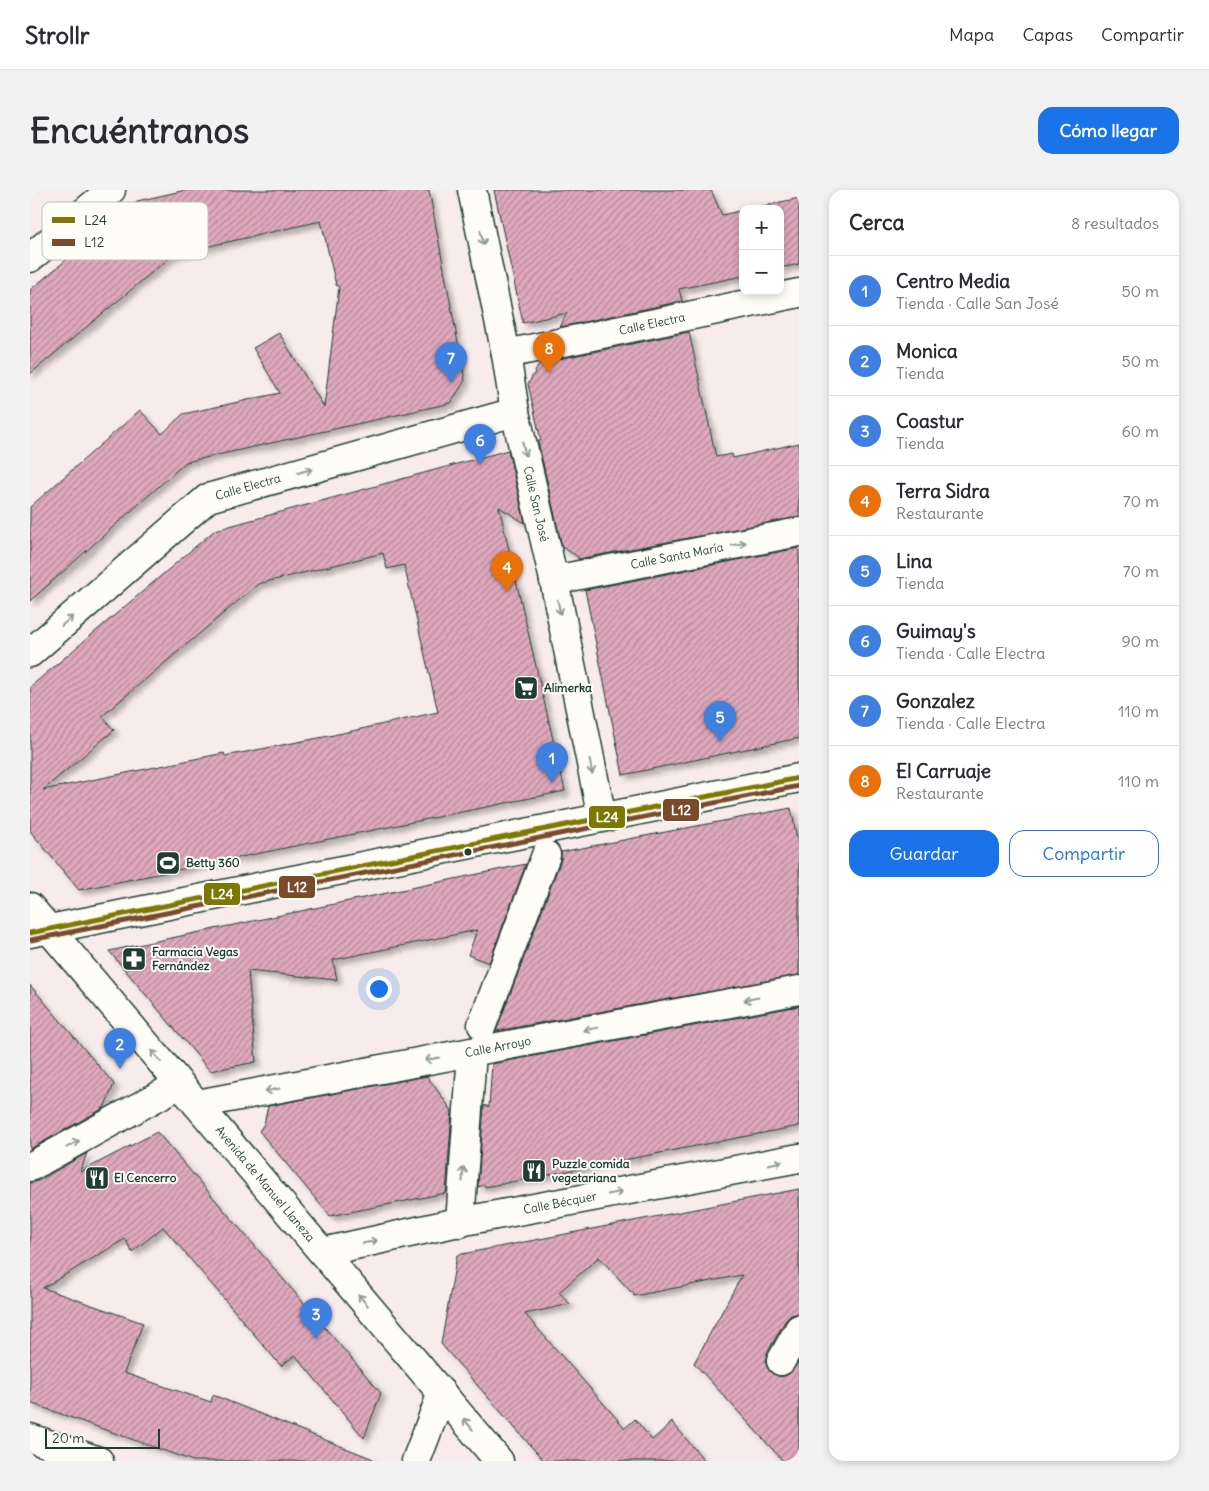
<!DOCTYPE html>
<html lang="es">
<head>
<meta charset="utf-8">
<style>
	body { margin:0; font-family:Delius,sans-serif; background:#f2f2f3; color:#2b2b33 }
	.controls { position:absolute; right:15px; top:15px; display:grid; overflow:hidden; border-radius:10px; box-shadow:0 2px 8px #0003 }
	.controls button { width:45px; height:45px; display:grid; place-items:center; padding:0; border:0; border-bottom:1px solid #e1e1e2; background:#fff; color:#2b2b33; font:25px sans-serif }
	.scale { position:absolute; left:15px; bottom:12px; width:115px; box-sizing:border-box; padding-left:5px; border:2px solid #1f3d34; border-top:0; font-size:14px; line-height:18px; white-space:nowrap; color:#1f3d34; -webkit-text-stroke:4px #fdfcf7; paint-order:stroke }
	.you { position:absolute; left:348px; top:798px; width:18px; height:18px; margin:-12px; border:4px solid #fff; border-radius:50%; background:#1a73e8; box-shadow:0 0 0 8px #1a73e833 }
	.badge { display:grid; place-items:center; width:32px; height:32px; border-radius:50%; background:#1a73e8; color:#fff; font-size:16px; font-weight:700 }
	.pin { position:absolute; translate:-50% -41px; filter:drop-shadow(0 1px 2px #0008) }
	.pin::after { content:''; position:absolute; top:26px; width:18px; height:15px; background:inherit; clip-path:polygon(0 0,100% 0,50% 100%) }
	.list { margin:0; padding:0; list-style:none }
	h2 { display:flex; justify-content:space-between; align-items:center; height:65px; margin:0; padding:0 20px; font-size:21px }
	h2 small { font-size:16px; font-weight:400; color:#7c7c81 }
	.list li { display:grid; grid-template-columns:32px 1fr auto; gap:15px; align-items:center; box-sizing:border-box; height:70px; padding:0 20px; border-top:1px solid #e1e1e2 }
	.list b { display:block; font-size:19px; white-space:nowrap }
	.list p { margin:0; font-size:16px; white-space:nowrap; color:#7c7c81 }
	.list em { font-size:16px; font-style:normal; color:#7c7c81 }
	.actions { display:flex; gap:10px; padding:15px 20px }
	.actions a { flex:1; padding:11px 0; border:1px solid #1a73e8; border-radius:15px; text-align:center; font-size:18px; color:#1a73e8 }
	.actions .main { background:#1a73e8; color:#fff }
	.map { position:relative; flex:none; width:769px; height:1271px; overflow:hidden; border-radius:15px }
	header { display:flex; align-items:center; gap:30px; box-sizing:border-box; height:70px; padding:0 25px; background:#fff; border-bottom:1px solid #e1e1e2 }
	header strong { font-size:24px }
	nav { display:flex; gap:28px; margin-inline-start:auto; font-size:18px }
	.intro { display:flex; align-items:center; justify-content:space-between; box-sizing:border-box; height:120px; padding:0 30px }
	h1 { margin:0; font-size:35px }
	.button { padding:12px 22px; border-radius:15px; background:#1a73e8; color:#fff; font-size:18px; font-weight:700 }
	main { display:flex; gap:30px; padding:0 30px }
	aside { flex:1; background:#fff; border-radius:15px; box-shadow:0 2px 8px #0003 }
	.map>svg:first-child { display:block }
	.building { fill:url(#building-hatch); stroke:#1f3d34; fill-rule:evenodd; filter:url(#shadow) }
	.lines { fill:none; stroke-linecap:round; stroke-linejoin:round }
	.street-casing { stroke:#1f3d34; stroke-width:31 }
	.secondary-casing { stroke:#1f3d34; stroke-width:31 }
	.street { stroke:#fdfcf7; stroke-width:28 }
	.secondary { stroke:#fdfcf7; stroke-width:28 }
	.bus-1-casing { stroke:#fdfcf7; stroke-width:9 }
	.bus-2-casing { stroke:#fdfcf7; stroke-width:9 }
	.bus-1 { stroke:#7d7805; stroke-width:5 }
	.bus-2 { stroke:#7a4b2a; stroke-width:5 }
	.oneway { stroke:#8e9c96 }
	.bus-dot { fill:#1f3d34; stroke:#fdfcf7; stroke-width:2 }
	.labels { text-anchor:middle; stroke-width:4; stroke-linejoin:round; paint-order:stroke }
	.street-label { font-size:12px; fill:#1f3d34; stroke:#fdfcf7 }
	.poi-label { font-size:12px; font-weight:bold; fill:#1f3d34; stroke:#fdfcf7; text-anchor:start }
	.key { fill:#fdfcf7; stroke:#bac3bc; stroke-width:1 }
	.key-label { font-size:14px; fill:#1f3d34 }
	.line-badge { stroke:#fdfcf7; stroke-width:2 }
	.badge-label { font-size:14px; text-anchor:middle; font-weight:bold; fill:#fff }
</style>
</head>
<body>
<header>
<strong>Strollr</strong>
<nav><a>Mapa</a><a>Capas</a><a>Compartir</a></nav>
</header>
<div class="intro"><h1>Encuéntranos</h1><a class="button">Cómo llegar</a></div>
<main>
<div class="map">
<svg width="769" height="1271" viewBox="0 0 769 1271">
	<defs>
		<pattern id="building-hatch" width="6" height="6" patternUnits="userSpaceOnUse" patternTransform="scale(1.25)"><rect width="6" height="6" fill="#dfa8bc"/><path d="M-1 1l2-2M0 6l6-6M5 7l2-2" fill="none" stroke="#b48a9a"/></pattern>
		<filter id="shadow"><feDropShadow dx="4.5" dy="4.5" stdDeviation="2.5" flood-color="#0004"/></filter>
	</defs>
	<rect width="100%" height="100%" fill="#f7ebeb"/>
	<filter id="ink" filterUnits="userSpaceOnUse"><feTurbulence type="fractalNoise" baseFrequency=".02" numOctaves="2"/><feDisplacementMap in="SourceGraphic" scale="10" xChannelSelector="R" yChannelSelector="G"/><feConvolveMatrix kernelMatrix="1 2 1 2 8 2 1 2 1" color-interpolation-filters="sRGB"/></filter>
	<g filter="url(#ink)">
		<g class="building">
			<polygon points="156,0 399,0 435,190 421,213 156,272 0,411 0,317 110,220 132,244 153,224 250,203 223,158 249,143 294,217 309,97 306,95 291,31 144,64 0,184 0,100 107,11"/>
			<polygon points="464,0 681,0 692,25 713,20 713,86 649,99 652,111 530,137 537,123 493,133"/>
			<polygon points="769,8 769,74 750,78 750,19 719,19"/>
			<polygon points="659,142 686,267 702,264 703,268 769,253 769,327 548,369 548,367 532,357 508,251 511,251 498,194 510,173"/>
			<path d="M 478,260 L 495,333 L 469,317 L 535,601 L 49,700 L 0,641 L 0,497 L 185,340 ZM 353,363 L 357,379 L 374,375 L 408,522 L 299,546 L 195,566 L 194,563 L 13,600 L 84,540 L 72,526 L 228,394 Z"/>
			<polygon points="769,358 769,548 593,585 555,400"/>
			<polygon points="761,618 769,658 769,785 466,841 531,670 531,662"/>
			<polygon points="496,674 459,773 438,765 447,740 303,770 307,790 218,781 226,872 180,881 79,761"/>
			<polygon points="0,795 84,894 74,918 0,959"/>
			<polygon points="769,816 769,936 455,997 455,995 448,997 454,915 459,917 462,874"/>
			<polygon points="397,886 422,921 416,1003 300,1026 229,941 234,934 238,916"/>
			<polygon points="127,942 351,1203 334,1248 265,1165 251,1176 133,1037 102,1062 95,1049 13,1098 113,1133 94,1183 181,1212 183,1205 343,1269 343,1271 163,1271 0,1213 0,993 8,991 57,963 50,982"/>
			<polygon points="769,999 769,1123 761,1125 755,1131 737,1163 735,1171 738,1179 743,1184 751,1187 759,1184 769,1171 769,1271 753,1271 664,1173 712,1085 604,1106 603,1102 601,1102 569,1067 529,1102 540,1114 495,1124 595,1238 605,1229 622,1250 642,1232 675,1271 514,1271 411,1154 427,1065"/>
		</g>
		<g class="lines">
			<defs>
				<g id="street">
					<polyline points="442,0 476,164 485,222 524,390 572,628"/>
					<polyline points="0,68 81,0"/>
					<polyline points="476,164 769,103"/>
					<polyline points="524,390 769,342"/>
					<polyline points="0,463 178,308 485,222"/>
					<polyline points="452,835 516,665"/>
					<polyline points="167,914 769,800"/>
					<polyline points="0,977 150,894"/>
					<polyline points="430,1033 442,862"/>
					<polyline points="293,1062 424,1033 769,968"/>
					<polyline points="751,1171 769,1139"/>
					<polyline points="0,1248 69,1271"/>
					<polyline points="386,1271 412,1203"/>
				</g>
				<g id="secondary">
					<polyline points="0,717 469,1271"/>
					<polyline points="0,743 769,588"/>
				</g>
			</defs>
			<use href="#street" class="street-casing"/>
			<use href="#secondary" class="secondary-casing"/>
			<use href="#street" class="street"/>
			<use href="#secondary" class="secondary"/>
			<defs>
				<polyline id="bus-1" points="0,743 769,588"/>
				<polyline id="bus-2" points="1,750 769,596"/>
			</defs>
			<use href="#bus-1" class="bus-1-casing"/>
			<use href="#bus-2" class="bus-2-casing"/>
			<use href="#bus-1" class="bus-1"/>
			<use href="#bus-2" class="bus-2"/>
		</g>
		<defs><path id="oneway-shaft" d="M-6 0H5M1.5-3L5.5 0L1.5 3" fill="none" stroke-width="1.6" stroke-linecap="round" stroke-linejoin="round" transform="scale(1.25)"/></defs>
		<g class="oneway">
			<use href="#oneway-shaft" transform="translate(452 48) rotate(78)"/>
			<use href="#oneway-shaft" transform="translate(494 259) rotate(77)"/>
			<use href="#oneway-shaft" transform="translate(275 281) rotate(-16)"/>
			<use href="#oneway-shaft" transform="translate(709 354) rotate(-11)"/>
			<use href="#oneway-shaft" transform="translate(529 417) rotate(79)"/>
			<use href="#oneway-shaft" transform="translate(37 431) rotate(-41)"/>
			<use href="#oneway-shaft" transform="translate(561 577) rotate(79)"/>
			<use href="#oneway-shaft" transform="translate(721 809) rotate(169)"/>
			<use href="#oneway-shaft" transform="translate(561 839) rotate(169)"/>
			<use href="#oneway-shaft" transform="translate(126 866) rotate(-130)"/>
			<use href="#oneway-shaft" transform="translate(402 869) rotate(169)"/>
			<use href="#oneway-shaft" transform="translate(242 900) rotate(169)"/>
			<use href="#oneway-shaft" transform="translate(43 954) rotate(-29)"/>
			<use href="#oneway-shaft" transform="translate(745 973) rotate(-11)"/>
			<use href="#oneway-shaft" transform="translate(433 984) rotate(-86)"/>
			<use href="#oneway-shaft" transform="translate(585 1003) rotate(-11)"/>
			<use href="#oneway-shaft" transform="translate(340 1052) rotate(-12)"/>
			<use href="#oneway-shaft" transform="translate(333 1110) rotate(-130)"/>
			<use href="#oneway-shaft" transform="translate(438 1234) rotate(-130)"/>
		</g>
	</g>
	<defs>
		<symbol id="supermarket-square" viewBox="-11 -11 22 22"><rect x="-9" y="-9" width="18" height="18" rx="4" fill="#1f3d34" stroke="#fdfcf7"/><path d="M-6-5.5h2.5l.6 2H6L4.5 2H-2.5L-4.4-4H-6ZM-1.5 3.2a1.3 1.3 0 1 0 .1 0ZM3 3.2a1.3 1.3 0 1 0 .1 0Z" fill="#fff"/></symbol>
		<symbol id="stadium-square" viewBox="-11 -11 22 22"><rect x="-9" y="-9" width="18" height="18" rx="4" fill="#1f3d34" stroke="#fdfcf7"/><path d="M0-5a6.5 5 0 1 0 0 10a6.5 5 0 1 0 0-10ZM-3.5-1.8h7v3.6h-7Z" fill="#fff"/></symbol>
		<symbol id="pharmacy-square" viewBox="-11 -11 22 22"><rect x="-9" y="-9" width="18" height="18" rx="4" fill="#1f3d34" stroke="#fdfcf7"/><path d="M-2-6h4v4h4v4h-4v4h-4v-4h-4v-4h4Z" fill="#fff"/></symbol>
		<symbol id="restaurant-square" viewBox="-11 -11 22 22"><rect x="-9" y="-9" width="18" height="18" rx="4" fill="#1f3d34" stroke="#fdfcf7"/><path d="M-5-6h1v4h1v-4h1v4h1v-4h1v5L-1.5 .5V6h-2V.5L-5-1ZM5-6V6H3V1.5H1.5Q1.5-4 5-6Z" fill="#fff"/></symbol>
	</defs>
	<g fill-rule="evenodd">
		<use href="#supermarket-square" x="482" y="484" width="28" height="28"/>
		<use href="#stadium-square" x="124" y="659" width="28" height="28"/>
		<use href="#pharmacy-square" x="90" y="755" width="28" height="28"/>
		<use href="#restaurant-square" x="490" y="967" width="28" height="28"/>
		<use href="#restaurant-square" x="53" y="974" width="28" height="28"/>
	</g>
	<circle class="bus-dot" cx="438" cy="662" r="4.5"/>
	<g class="labels">
		<g class="street-label">
			<text transform="translate(622 134) rotate(-12)" y="4">Calle Electra</text>
			<text transform="translate(218 297) rotate(-16)" y="4">Calle Electra</text>
			<text transform="translate(506 314) rotate(77)" y="4">Calle San José</text>
			<text transform="translate(647 366) rotate(-11)" y="4">Calle Santa María</text>
			<text transform="translate(468 857) rotate(-11)" y="4">Calle Arroyo</text>
			<text transform="translate(235 994) rotate(50)" y="4">Avenida de Manuel Llaneza</text>
			<text transform="translate(530 1013) rotate(-11)" y="4">Calle Bécquer</text>
		</g>
		<g class="poi-label">
			<text x="514" y="502">Alimerka</text>
			<text x="156" y="677">Betty 360</text>
			<text x="122" y="766">Farmacia Vegas<tspan x="122" dy="14">Fernández</tspan></text>
			<text x="522" y="978">Puzzle comida<tspan x="522" dy="14">vegetariana</tspan></text>
			<text x="84" y="992">El Cencerro</text>
		</g>
	</g>
	<rect x="12" y="12" width="166" height="58" rx="8" class="key"/>
	<rect x="22" y="27" width="23" height="6" fill="#7d7805"/>
	<rect x="22" y="49" width="23" height="7" fill="#7a4b2a"/>
	<g class="key-label">
		<text x="54" y="35">L24</text>
		<text x="54" y="57">L12</text>
	</g>
	<g class="line-badge">
		<rect x="632" y="608" width="38" height="24" rx="5" fill="#7a4b2a"/>
		<rect x="558" y="615" width="38" height="24" rx="5" fill="#7d7805"/>
		<rect x="248" y="685" width="38" height="24" rx="5" fill="#7a4b2a"/>
		<rect x="173" y="692" width="38" height="24" rx="5" fill="#7d7805"/>
	</g>
	<g class="badge-label">
		<text x="651" y="625">L12</text>
		<text x="577" y="632">L24</text>
		<text x="267" y="702">L12</text>
		<text x="192" y="709">L24</text>
	</g>
</svg>
<div class="controls">
<button>+</button>
<button>−</button>
</div>
<div class="scale">20 m</div>
<div class="you"></div>
<div class="pin badge" style="left:522px;top:593px;background:#3f7fe0">1</div>
<div class="pin badge" style="left:90px;top:879px;background:#3f7fe0">2</div>
<div class="pin badge" style="left:286px;top:1149px;background:#3f7fe0">3</div>
<div class="pin badge" style="left:477px;top:402px;background:#e8710a">4</div>
<div class="pin badge" style="left:690px;top:552px;background:#3f7fe0">5</div>
<div class="pin badge" style="left:450px;top:275px;background:#3f7fe0">6</div>
<div class="pin badge" style="left:421px;top:193px;background:#3f7fe0">7</div>
<div class="pin badge" style="left:519px;top:183px;background:#e8710a">8</div>
</div>
<aside>
<h2>Cerca<small>8 resultados</small></h2>
<ul class="list">
<li><span class="badge" style="background:#3f7fe0">1</span><div><b>Centro Media</b><p>Tienda · Calle San José</p></div><em>50 m</em></li>
<li><span class="badge" style="background:#3f7fe0">2</span><div><b>Monica</b><p>Tienda</p></div><em>50 m</em></li>
<li><span class="badge" style="background:#3f7fe0">3</span><div><b>Coastur</b><p>Tienda</p></div><em>60 m</em></li>
<li><span class="badge" style="background:#e8710a">4</span><div><b>Terra Sidra</b><p>Restaurante</p></div><em>70 m</em></li>
<li><span class="badge" style="background:#3f7fe0">5</span><div><b>Lina</b><p>Tienda</p></div><em>70 m</em></li>
<li><span class="badge" style="background:#3f7fe0">6</span><div><b>Guimay's</b><p>Tienda · Calle Electra</p></div><em>90 m</em></li>
<li><span class="badge" style="background:#3f7fe0">7</span><div><b>Gonzalez</b><p>Tienda · Calle Electra</p></div><em>110 m</em></li>
<li><span class="badge" style="background:#e8710a">8</span><div><b>El Carruaje</b><p>Restaurante</p></div><em>110 m</em></li>
</ul>
<div class="actions"><a class="main">Guardar</a><a>Compartir</a></div>
</aside>
</main>
</body>
</html>
